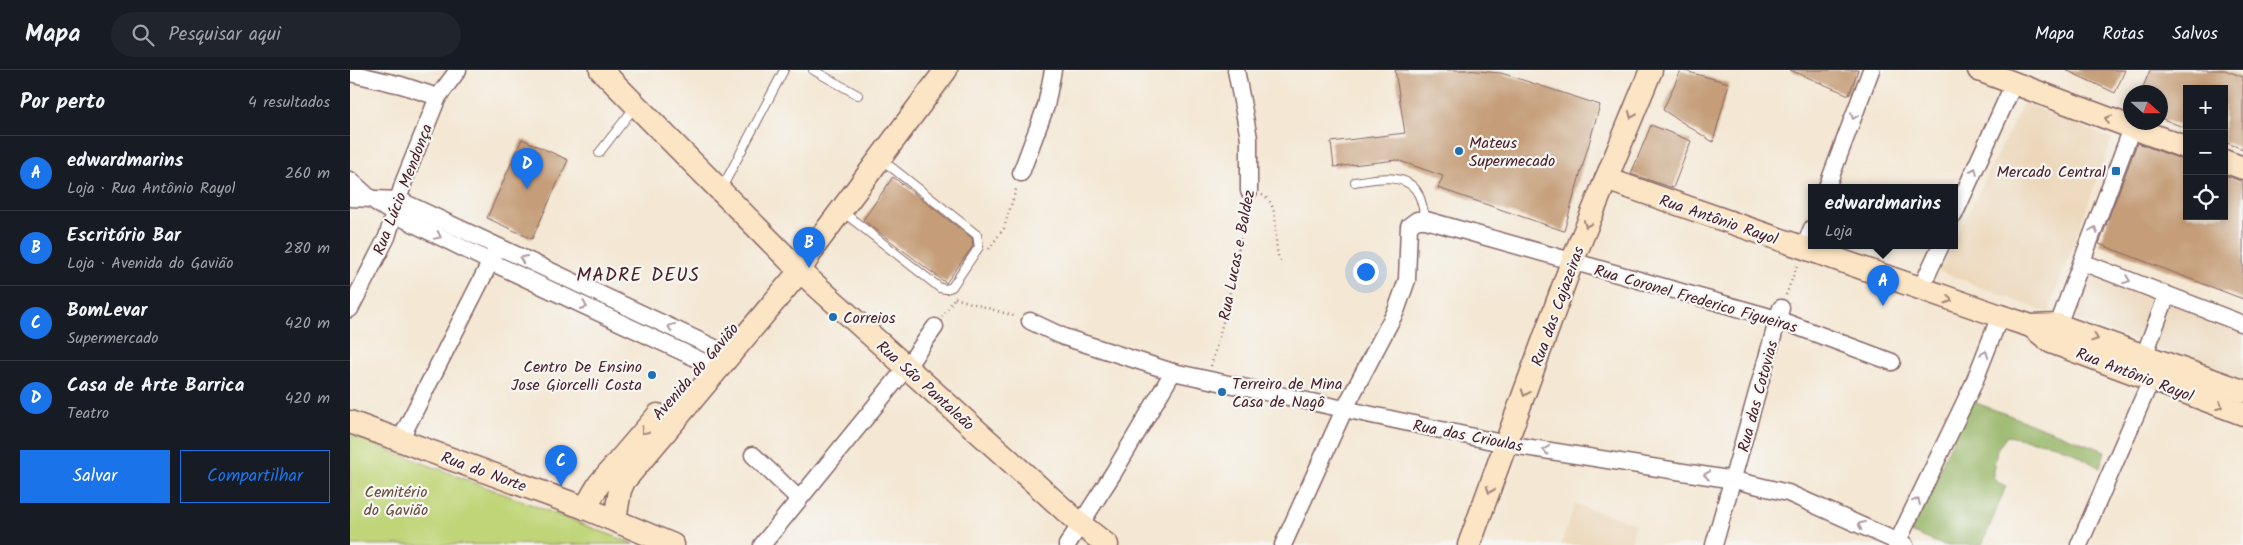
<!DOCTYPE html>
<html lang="pt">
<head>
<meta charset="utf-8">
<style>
	body { margin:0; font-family:Kalam,sans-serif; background:#20242c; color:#f1f3f6 }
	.controls { position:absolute; right:15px; top:15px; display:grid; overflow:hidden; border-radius:0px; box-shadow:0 2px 8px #0003 }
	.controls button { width:45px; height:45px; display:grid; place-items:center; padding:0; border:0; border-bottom:1px solid #363941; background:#171b24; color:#f1f3f6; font:25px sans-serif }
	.compass { position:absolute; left:1773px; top:15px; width:45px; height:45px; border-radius:50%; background:#171b24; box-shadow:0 2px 8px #0003; rotate:111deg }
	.you { position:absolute; left:1015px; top:201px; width:18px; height:18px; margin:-12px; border:4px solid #fff; border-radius:50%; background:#1a73e8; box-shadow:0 0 0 8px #1a73e833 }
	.badge { display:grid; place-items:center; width:32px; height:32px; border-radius:50%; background:#1a73e8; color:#fff; font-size:16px; font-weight:700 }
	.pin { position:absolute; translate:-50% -41px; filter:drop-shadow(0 1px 2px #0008) }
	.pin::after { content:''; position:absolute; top:26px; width:18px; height:15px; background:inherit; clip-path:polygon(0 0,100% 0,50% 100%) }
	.popup { position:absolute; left:1458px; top:114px; width:150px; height:65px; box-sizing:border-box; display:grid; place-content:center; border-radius:0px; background:#171b24; filter:drop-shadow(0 1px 4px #0005); font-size:16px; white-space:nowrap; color:#9ea1a6 }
	.popup b { font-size:19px; color:#f1f3f6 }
	.popup::after { content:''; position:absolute; left:50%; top:100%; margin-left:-10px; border:10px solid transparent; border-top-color:#171b24 }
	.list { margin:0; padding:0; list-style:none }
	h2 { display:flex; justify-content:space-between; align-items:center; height:65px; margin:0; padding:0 20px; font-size:21px }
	h2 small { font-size:16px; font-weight:400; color:#9ea1a6 }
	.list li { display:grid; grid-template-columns:32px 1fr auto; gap:15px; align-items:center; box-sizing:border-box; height:75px; padding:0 20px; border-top:1px solid #363941 }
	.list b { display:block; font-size:19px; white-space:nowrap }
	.list p { margin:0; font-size:16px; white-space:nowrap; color:#9ea1a6 }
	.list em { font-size:16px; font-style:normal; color:#9ea1a6 }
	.actions { display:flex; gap:10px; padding:15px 20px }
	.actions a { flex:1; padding:11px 0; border:1px solid #1a73e8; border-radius:0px; text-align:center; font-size:18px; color:#1a73e8 }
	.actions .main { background:#1a73e8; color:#fff }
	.icon { flex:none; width:28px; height:28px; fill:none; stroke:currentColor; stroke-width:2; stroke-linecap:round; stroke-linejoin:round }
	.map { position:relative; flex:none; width:1893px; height:475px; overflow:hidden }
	header { display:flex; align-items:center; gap:30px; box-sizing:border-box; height:70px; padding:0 25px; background:#171b24; border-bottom:1px solid #363941 }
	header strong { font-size:24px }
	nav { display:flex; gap:28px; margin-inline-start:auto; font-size:18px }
	.search { width:350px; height:45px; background:#20242c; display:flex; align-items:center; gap:12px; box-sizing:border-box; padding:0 18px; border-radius:28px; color:#9ea1a6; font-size:19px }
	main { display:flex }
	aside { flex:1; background:#171b24 }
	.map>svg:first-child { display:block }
	.built { fill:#ecd7ba }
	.green { fill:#c0d578; stroke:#857a52 }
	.forest { fill:#98b668; stroke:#716a4a }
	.building { fill:#c59d78 }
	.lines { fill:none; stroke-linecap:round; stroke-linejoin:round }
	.lane-casing { stroke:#866566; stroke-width:10 }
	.street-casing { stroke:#866566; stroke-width:19 }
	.secondary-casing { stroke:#866566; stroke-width:25 }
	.path { stroke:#866566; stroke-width:2.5; stroke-dasharray:1 4; stroke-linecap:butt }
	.lane { stroke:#fff; stroke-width:8 }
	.street { stroke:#fff; stroke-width:16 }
	.secondary { stroke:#fce5c4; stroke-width:22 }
	.oneway { stroke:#a38278 }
	.oneway2 { stroke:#ae9aa0 }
	.poi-dot { fill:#1f6fb2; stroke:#f6f6f2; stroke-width:2 }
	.labels { text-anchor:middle; stroke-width:4.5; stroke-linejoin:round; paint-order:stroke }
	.poi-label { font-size:16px; fill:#4a1f2b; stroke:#f6f6f2; text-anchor:start }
	.street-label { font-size:16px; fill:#4a1f2b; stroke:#f6f6f2 }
	.park-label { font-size:16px; fill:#684c3e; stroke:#f6f6f2 }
	.quarter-label { font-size:19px; letter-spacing:1px; fill:#4a1f2b; stroke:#f6f6f2 }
</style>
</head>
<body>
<header>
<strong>Mapa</strong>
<div class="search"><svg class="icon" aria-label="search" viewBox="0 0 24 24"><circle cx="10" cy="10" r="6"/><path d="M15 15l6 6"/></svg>Pesquisar aqui</div>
<nav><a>Mapa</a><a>Rotas</a><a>Salvos</a></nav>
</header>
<main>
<aside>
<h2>Por perto<small>4 resultados</small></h2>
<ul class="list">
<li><span class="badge">A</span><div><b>edwardmarins</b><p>Loja · Rua Antônio Rayol</p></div><em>260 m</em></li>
<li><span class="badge">B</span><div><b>Escritório Bar</b><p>Loja · Avenida do Gavião</p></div><em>280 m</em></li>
<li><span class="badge">C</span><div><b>BomLevar</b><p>Supermercado</p></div><em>420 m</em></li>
<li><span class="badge">D</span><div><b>Casa de Arte Barrica</b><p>Teatro</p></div><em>420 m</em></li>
</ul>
<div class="actions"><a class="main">Salvar</a><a>Compartilhar</a></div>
</aside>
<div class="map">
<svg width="1893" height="475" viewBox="0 0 1893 475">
	<rect width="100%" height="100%" fill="#f6f6f2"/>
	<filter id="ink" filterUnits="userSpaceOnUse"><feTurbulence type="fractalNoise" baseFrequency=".02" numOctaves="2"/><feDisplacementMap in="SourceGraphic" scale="10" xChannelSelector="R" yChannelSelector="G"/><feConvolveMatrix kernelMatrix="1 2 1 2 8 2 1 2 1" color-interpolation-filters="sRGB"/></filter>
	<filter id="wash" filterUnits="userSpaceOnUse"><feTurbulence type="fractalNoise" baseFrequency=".0096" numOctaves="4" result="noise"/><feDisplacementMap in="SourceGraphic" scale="20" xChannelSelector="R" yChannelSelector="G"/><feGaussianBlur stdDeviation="1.12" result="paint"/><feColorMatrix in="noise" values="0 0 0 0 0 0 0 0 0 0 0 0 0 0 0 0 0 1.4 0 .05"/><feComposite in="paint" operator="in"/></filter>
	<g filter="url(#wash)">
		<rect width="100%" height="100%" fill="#f4e7d3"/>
		<g class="built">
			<polygon points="1674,32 1762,69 1698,243 1589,201 1602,175 1604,175 1604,170"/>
			<polygon points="1742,202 1893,262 1893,310 1720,247"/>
			<polygon points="1225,434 1286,454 1280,475 1211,475"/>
		</g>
		<polygon class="green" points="0,365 284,474 0,475"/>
		<polygon class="forest" points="1621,331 1755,381 1750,398 1721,381 1705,375 1657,366 1647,379 1643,401 1643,407 1647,412 1656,416 1632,475 1593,475 1560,462"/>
		<g id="blocks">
			<g class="building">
				<polygon points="1045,0 1115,0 1151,3 1250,35 1214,161 1088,118 1093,106 1047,90 984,97 981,72 1055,63"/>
				<polygon points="1331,0 1379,13 1363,72 1313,40"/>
				<polygon points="1440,0 1508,0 1499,25"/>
				<polygon points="1716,0 1775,0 1765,23"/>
				<polygon points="1800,0 1875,0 1893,7 1893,79 1874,72 1874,19 1837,19 1837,49 1833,57 1810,48 1810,22 1791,22"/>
				<polygon points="1301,55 1341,71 1323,118 1281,104"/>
				<polygon points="172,69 218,90 182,169 137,148"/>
				<polygon points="1787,73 1837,91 1837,146 1874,146 1874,105 1893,112 1893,229 1749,174"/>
				<polygon points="543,107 622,168 623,176 596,213 513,150"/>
			</g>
		</g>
	</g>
	<g filter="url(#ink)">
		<use href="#blocks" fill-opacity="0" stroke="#866566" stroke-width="1"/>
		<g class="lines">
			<defs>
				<g id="lane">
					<polyline points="463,0 508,25"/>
					<polyline points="249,83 284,38"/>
					<path d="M 1005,112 C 1022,109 1053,102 1066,120 C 1072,128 1073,141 1076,150"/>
					<polyline points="372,118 434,0"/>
					<polyline points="493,142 590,218 596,219 602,217 629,177 627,165 531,89"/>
				</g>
				<g id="street">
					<polyline points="886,0 899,68 899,121"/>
					<polyline points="0,3 51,15 88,27"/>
					<polyline points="671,103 696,36 703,0"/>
					<polyline points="0,110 21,129 44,144 141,192 354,292 365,300"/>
					<polyline points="1477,117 1521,0"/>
					<polyline points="0,128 49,130 365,278 376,287"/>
					<polyline points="1604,145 1664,13"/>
					<polyline points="1454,178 1462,158"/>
					<polyline points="1732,192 1893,254"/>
					<polyline points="1570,220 1591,175"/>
					<polyline points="0,239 37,167 54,111 88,27 108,0"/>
					<polyline points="680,251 714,267 823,302 1156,374 1384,410 1438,423 1555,475"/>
					<polyline points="1708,255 1782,58"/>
					<polyline points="1794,286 1817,225"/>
					<polyline points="50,370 145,183"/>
					<polyline points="403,385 448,428"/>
					<polyline points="412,475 556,298 585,257"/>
					<polyline points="717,475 764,402 823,302"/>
					<polyline points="933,475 994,340 1046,241 1057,210 1059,156 1067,150 1076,150 1427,249 1542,292"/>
					<polyline points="1364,475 1431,238"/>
					<polyline points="1546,475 1623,315 1650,246"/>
					<polyline points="1729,475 1801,310"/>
				</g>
				<g id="secondary">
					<polyline points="251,0 450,201 730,454 757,475"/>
					<polyline points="1629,0 1837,78"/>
					<polyline points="1874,91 1893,98"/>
					<polyline points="1256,109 1650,246 1681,256 1708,255 1893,321"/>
					<polyline points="1681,256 1701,272 1893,344"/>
					<polyline points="0,352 235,438 323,475"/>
					<polyline points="235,438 249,414 308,345"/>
					<polyline points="265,450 270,420 274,411 450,201 466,174 596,0"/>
					<polyline points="1119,475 1222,192 1301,0"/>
				</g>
			</defs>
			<use href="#lane" class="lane-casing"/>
			<use href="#street" class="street-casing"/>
			<use href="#secondary" class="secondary-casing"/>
			<g class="path">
				<path d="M 912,125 C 934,136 920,174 931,193"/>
				<polyline points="639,179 654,158 667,116"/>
				<polyline points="1436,225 1448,193"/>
				<polyline points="605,228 667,247"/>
				<polyline points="592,247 606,226"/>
				<polyline points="861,296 876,241 897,136"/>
			</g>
			<use href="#lane" class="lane"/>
			<use href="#street" class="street"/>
			<use href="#secondary" class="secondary"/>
		</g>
		<defs><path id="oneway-chevron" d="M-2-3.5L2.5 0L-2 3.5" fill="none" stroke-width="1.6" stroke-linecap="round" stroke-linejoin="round" transform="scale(1.25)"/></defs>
		<g class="oneway">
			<use href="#oneway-chevron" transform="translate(1282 45) rotate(112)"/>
			<use href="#oneway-chevron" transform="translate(1758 49) rotate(-159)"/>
			<use href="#oneway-chevron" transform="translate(1237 154) rotate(112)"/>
			<use href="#oneway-chevron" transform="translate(1599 230) rotate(18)"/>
			<use href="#oneway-chevron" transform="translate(1745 268) rotate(19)"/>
			<use href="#oneway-chevron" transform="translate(1175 323) rotate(110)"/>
			<use href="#oneway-chevron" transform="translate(1870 336) rotate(20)"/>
			<use href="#oneway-chevron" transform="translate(294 361) rotate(131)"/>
			<use href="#oneway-chevron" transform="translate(1140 420) rotate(110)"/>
		</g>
		<g class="oneway2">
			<use href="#oneway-chevron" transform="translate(1504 46) rotate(111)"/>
			<use href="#oneway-chevron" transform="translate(1624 101) rotate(-66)"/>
			<use href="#oneway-chevron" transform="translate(1744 160) rotate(-69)"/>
			<use href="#oneway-chevron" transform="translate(88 166) rotate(26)"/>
			<use href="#oneway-chevron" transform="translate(173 189) rotate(-155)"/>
			<use href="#oneway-chevron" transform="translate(1777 210) rotate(21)"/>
			<use href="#oneway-chevron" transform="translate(234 236) rotate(25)"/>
			<use href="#oneway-chevron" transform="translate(321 257) rotate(-155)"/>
			<use href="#oneway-chevron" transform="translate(1635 284) rotate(-69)"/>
			<use href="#oneway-chevron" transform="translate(1196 380) rotate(-171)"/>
			<use href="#oneway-chevron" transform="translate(1357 405) rotate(-171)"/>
			<use href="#oneway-chevron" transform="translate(1567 431) rotate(-64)"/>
			<use href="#oneway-chevron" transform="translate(1511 455) rotate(-155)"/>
		</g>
	</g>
	<g class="poi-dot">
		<circle cx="1109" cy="81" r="5"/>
		<rect x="1761" y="96" width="10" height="10" rx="2.5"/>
		<circle cx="483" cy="247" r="5"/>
		<circle cx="302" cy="305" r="5"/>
		<circle cx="872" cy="322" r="5"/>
	</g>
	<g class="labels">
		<g class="poi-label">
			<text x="1119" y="78">Mateus<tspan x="1119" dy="18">Supermecado</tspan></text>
			<text x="1756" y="107" text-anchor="end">Mercado Central</text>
			<text x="493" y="253">Correios</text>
			<text x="292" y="302" text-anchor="end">Centro De Ensino<tspan x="292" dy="18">Jose Giorcelli Costa</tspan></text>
			<text x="882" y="319">Terreiro de Mina<tspan x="882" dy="18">Casa de Nagô</tspan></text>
		</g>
		<g class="street-label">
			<text transform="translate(52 119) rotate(-69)" y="6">Rua Lúcio Mendonça</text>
			<text transform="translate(1369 149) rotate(19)" y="6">Rua Antônio Rayol</text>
			<text transform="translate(886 185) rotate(-79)" y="6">Rua Lucas e Baldez</text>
			<text transform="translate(1346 228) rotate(16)" y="6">Rua Coronel Frederico Figueiras</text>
			<text transform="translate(1207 236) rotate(-70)" y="6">Rua das Cajazeiras</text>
			<text transform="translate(345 301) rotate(-49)" y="6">Avenida do Gavião</text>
			<text transform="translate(1785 304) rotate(21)" y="6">Rua Antônio Rayol</text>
			<text transform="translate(576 315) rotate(42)" y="6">Rua São Pantaleão</text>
			<text transform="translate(1407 326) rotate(-75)" y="6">Rua das Cotovias</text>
			<text transform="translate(1118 365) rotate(11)" y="6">Rua das Crioulas</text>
			<text transform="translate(134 401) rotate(20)" y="6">Rua do Norte</text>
		</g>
		<g class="park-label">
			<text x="46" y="427">Cemitério<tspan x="46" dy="18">do Gavião</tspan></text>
		</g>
		<g class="quarter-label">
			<text x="288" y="211">MADRE DEUS</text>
		</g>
	</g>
</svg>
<div class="controls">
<button>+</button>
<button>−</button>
<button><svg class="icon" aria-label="locate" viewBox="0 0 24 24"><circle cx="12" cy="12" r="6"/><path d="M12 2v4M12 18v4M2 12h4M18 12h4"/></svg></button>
</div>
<svg class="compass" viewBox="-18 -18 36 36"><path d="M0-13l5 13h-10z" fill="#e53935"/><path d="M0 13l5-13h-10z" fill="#9ea1a6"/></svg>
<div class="you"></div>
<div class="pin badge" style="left:1533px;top:236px">A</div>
<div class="popup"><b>edwardmarins</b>Loja</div>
<div class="pin badge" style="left:459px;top:198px">B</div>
<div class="pin badge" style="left:211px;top:416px">C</div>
<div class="pin badge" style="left:177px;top:119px">D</div>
</div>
</main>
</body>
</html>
